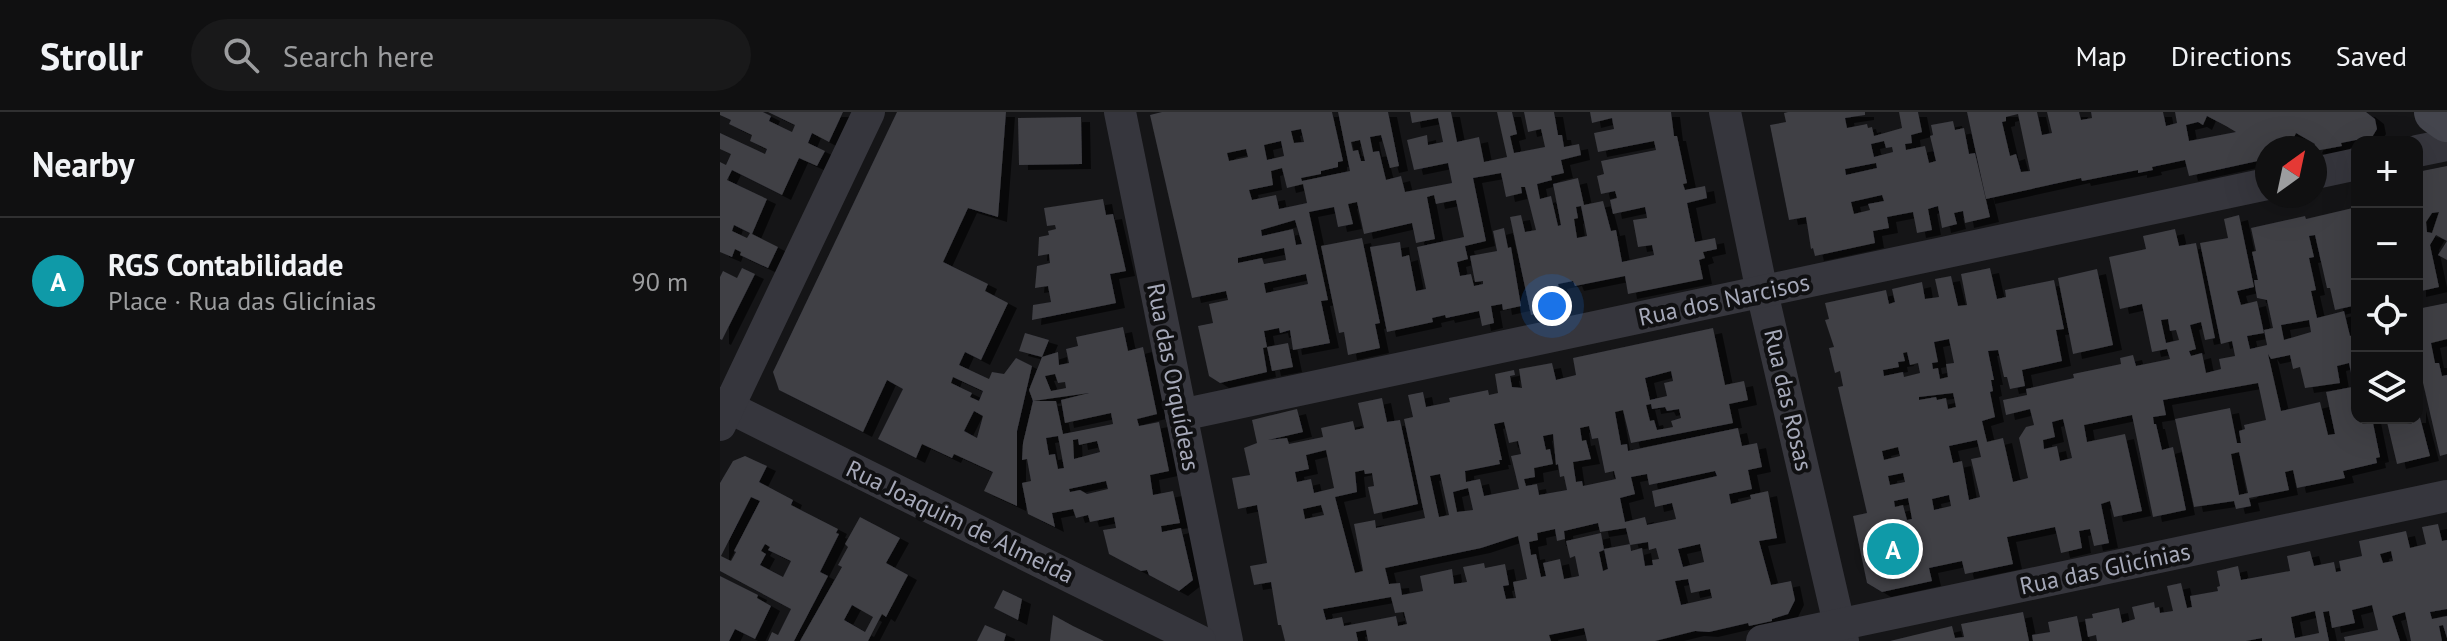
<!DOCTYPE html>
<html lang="en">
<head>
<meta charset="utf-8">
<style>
	body { margin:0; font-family:"PT Sans",sans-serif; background:#19191a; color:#f1f3f6 }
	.controls { position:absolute; right:24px; top:24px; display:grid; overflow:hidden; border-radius:16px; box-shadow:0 8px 32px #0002 }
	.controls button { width:72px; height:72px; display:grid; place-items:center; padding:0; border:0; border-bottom:2px solid #303031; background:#101011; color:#f1f3f6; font:40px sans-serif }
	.compass { position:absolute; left:1535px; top:24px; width:72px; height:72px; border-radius:50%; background:#101011; box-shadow:0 8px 32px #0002; rotate:33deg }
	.you { position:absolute; left:832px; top:194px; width:28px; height:28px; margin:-20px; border:6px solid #fff; border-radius:50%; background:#1a73e8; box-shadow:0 0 0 12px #1a73e833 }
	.badge { display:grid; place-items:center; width:52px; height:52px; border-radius:50%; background:#ffd325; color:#fff; font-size:26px; font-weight:700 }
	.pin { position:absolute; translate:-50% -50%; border:4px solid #fff; box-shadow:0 2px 8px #0006 }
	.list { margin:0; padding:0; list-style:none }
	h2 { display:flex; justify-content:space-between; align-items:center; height:104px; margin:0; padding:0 32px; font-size:34px }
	h2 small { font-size:26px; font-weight:400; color:#9c9d9f }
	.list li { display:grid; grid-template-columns:52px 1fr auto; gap:24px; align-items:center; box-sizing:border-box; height:128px; padding:0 32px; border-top:2px solid #303031 }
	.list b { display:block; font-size:30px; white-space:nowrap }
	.list p { margin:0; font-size:26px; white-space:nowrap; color:#9c9d9f }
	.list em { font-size:26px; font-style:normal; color:#9c9d9f }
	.icon { flex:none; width:44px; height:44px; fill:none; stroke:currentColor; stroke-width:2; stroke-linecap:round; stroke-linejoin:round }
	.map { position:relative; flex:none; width:1727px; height:529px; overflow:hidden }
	header { display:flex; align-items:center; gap:48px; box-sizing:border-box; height:112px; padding:0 40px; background:#101011; border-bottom:2px solid #303031 }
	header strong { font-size:38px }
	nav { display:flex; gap:44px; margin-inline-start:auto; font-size:28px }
	.search { width:560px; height:72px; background:#19191a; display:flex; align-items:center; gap:20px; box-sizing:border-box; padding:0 28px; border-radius:44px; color:#9c9d9f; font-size:30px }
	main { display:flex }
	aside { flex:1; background:#101011 }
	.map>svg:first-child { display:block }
	.building { fill:#3f3f45; fill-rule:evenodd; filter:url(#shadow) }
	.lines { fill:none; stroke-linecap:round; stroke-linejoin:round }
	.street { stroke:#36363d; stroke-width:32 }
	.secondary { stroke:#44454d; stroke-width:44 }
	.labels { text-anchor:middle; stroke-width:8; stroke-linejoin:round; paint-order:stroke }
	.street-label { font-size:24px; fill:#a6a9b9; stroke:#101012 }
</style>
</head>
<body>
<header>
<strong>Strollr</strong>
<div class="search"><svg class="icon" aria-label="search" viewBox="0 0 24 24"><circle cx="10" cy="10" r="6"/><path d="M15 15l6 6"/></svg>Search here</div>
<nav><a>Map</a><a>Directions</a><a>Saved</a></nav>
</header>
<main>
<aside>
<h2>Nearby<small></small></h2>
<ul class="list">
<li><span class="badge" style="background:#0f9aa8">A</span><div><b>RGS Contabilidade</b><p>Place · Rua das Glicínias</p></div><em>90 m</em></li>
</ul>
</aside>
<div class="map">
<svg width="1727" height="529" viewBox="0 0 1727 529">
	<defs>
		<filter id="shadow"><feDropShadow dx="9" dy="5" stdDeviation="0" flood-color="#0009"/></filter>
	</defs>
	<rect width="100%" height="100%" fill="#151517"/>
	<g class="building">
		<path d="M 0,0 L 43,0 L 51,4 L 49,9 L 72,20 L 75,13 L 48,0 L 123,0 L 109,30 L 92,21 L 88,31 L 105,39 L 97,54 L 79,46 L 62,83 L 12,58 L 7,68 L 47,87 L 32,122 L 30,121 L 58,135 L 48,156 L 20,143 L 21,140 L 15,137 L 12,145 L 0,140 L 0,50 L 6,53 L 11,42 L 0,37 L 0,21 L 45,42 L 47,37 L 30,29 L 32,23 L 9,12 L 11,8 L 0,3 ZM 14,113 L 30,121 L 27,126 L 12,119 Z"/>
		<path d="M 177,0 L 286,0 L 278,105 L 248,96 L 223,150 L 268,172 L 265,179 L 288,191 L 261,248 L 245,240 L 239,253 L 269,267 L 272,260 L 284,262 L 296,246 L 312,254 L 297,319 L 297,394 L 264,379 L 273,360 L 234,342 L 232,346 L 202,332 L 196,346 L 158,327 L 183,277 L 167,268 L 143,320 L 59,278 L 53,260 ZM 233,265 L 263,279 L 259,289 L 250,285 L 252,281 L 231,271 ZM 254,299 L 263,304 L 257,326 L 244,319 Z"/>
		<path d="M 442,0 L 612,0 L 623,49 L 618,50 L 618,55 L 601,59 L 601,62 L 581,66 L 582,69 L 630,59 L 618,0 L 668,0 L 679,54 L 670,56 L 661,23 L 650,25 L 653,40 L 659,39 L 666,68 L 681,64 L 685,80 L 732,71 L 728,51 L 694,58 L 687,28 L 707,23 L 708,33 L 723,30 L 718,6 L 692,11 L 690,0 L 731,0 L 737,30 L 759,25 L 764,50 L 787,45 L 777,0 L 792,0 L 797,22 L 790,24 L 794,41 L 825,35 L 821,17 L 808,20 L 804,0 L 834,0 L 838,23 L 842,23 L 844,35 L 859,32 L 861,43 L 841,48 L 844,61 L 831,64 L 832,68 L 817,72 L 820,87 L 831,84 L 838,114 L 841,113 L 833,72 L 858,66 L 864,93 L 883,89 L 891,119 L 896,118 L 902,150 L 934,143 L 932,133 L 918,135 L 913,108 L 927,106 L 926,100 L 925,95 L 893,102 L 890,88 L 897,86 L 895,79 L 881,82 L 877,64 L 884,62 L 881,49 L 936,38 L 934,29 L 878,40 L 874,21 L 894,17 L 893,12 L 892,6 L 872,11 L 870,0 L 951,0 L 954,24 L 957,24 L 967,71 L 963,72 L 965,78 L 985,74 L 987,86 L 967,91 L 975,130 L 995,126 L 997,137 L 983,140 L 985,146 L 979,148 L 983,167 L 908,182 L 905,164 L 855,174 L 853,169 L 838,172 L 839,176 L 824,180 L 828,199 L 811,203 L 790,105 L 801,103 L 805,120 L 816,118 L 805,75 L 801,75 L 802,81 L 786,85 L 781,61 L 753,66 L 766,129 L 745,134 L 748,147 L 737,150 L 740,164 L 751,162 L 754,174 L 763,172 L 763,169 L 755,170 L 750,144 L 777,139 L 773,119 L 784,116 L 788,136 L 791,135 L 801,194 L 783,198 L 782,192 L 771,194 L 774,211 L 762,214 L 759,199 L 726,206 L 725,203 L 712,206 L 713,210 L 667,220 L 650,135 L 680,130 L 682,145 L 689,143 L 696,179 L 706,177 L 697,135 L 744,125 L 736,88 L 716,92 L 714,83 L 707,85 L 715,127 L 696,131 L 692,111 L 644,122 L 637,90 L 628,92 L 633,112 L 618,115 L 614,95 L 589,100 L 608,188 L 601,189 L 610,231 L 573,238 L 570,218 L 560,221 L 559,216 L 544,219 L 547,235 L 543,236 L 547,260 L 500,271 L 489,264 L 478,214 L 493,211 L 489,192 L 508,188 L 506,179 L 472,186 L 430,3 ZM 581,17 L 584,30 L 574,31 L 571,19 ZM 640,28 L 645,49 L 641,49 L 638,38 L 633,39 L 631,30 ZM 561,29 L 564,44 L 547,48 L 544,33 ZM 526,37 L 528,45 L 509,49 L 507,41 ZM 562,56 L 567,76 L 583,72 L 587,91 L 559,97 L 556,83 L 532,88 L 529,78 L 553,73 L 551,59 ZM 861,94 L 867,124 L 857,126 L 854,107 L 858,106 L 856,95 ZM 575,108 L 582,132 L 576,133 L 573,117 L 542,124 L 541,118 ZM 564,136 L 566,148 L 544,152 L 542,146 L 518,151 L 518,146 ZM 586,162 L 588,172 L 546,181 L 544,171 Z"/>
		<path d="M 1068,0 L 1145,0 L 1145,3 L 1125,6 L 1127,16 L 1147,12 L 1148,16 L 1152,15 L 1154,24 L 1182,16 L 1179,0 L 1198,0 L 1202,20 L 1191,23 L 1192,31 L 1185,32 L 1186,38 L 1205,34 L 1209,51 L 1216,49 L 1210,24 L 1213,23 L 1211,13 L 1233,9 L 1235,18 L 1244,16 L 1249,42 L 1255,41 L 1270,105 L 1245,111 L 1243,99 L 1234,101 L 1237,112 L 1222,116 L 1218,94 L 1208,97 L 1212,118 L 1197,121 L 1193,100 L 1167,105 L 1169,116 L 1153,119 L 1155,131 L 1095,144 L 1093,136 L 1091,137 L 1086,105 L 1069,108 L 1050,13 L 1066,10 L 1064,1 ZM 1164,29 L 1166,36 L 1172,35 L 1173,40 L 1154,45 L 1151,32 ZM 1156,51 L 1157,56 L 1126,63 L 1125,57 ZM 1162,83 L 1164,89 L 1148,92 L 1150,98 L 1134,102 L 1131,90 Z"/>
		<path d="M 1247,0 L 1317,0 L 1322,23 L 1332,21 L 1327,0 L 1359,0 L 1361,8 L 1372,6 L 1371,0 L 1443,0 L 1446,14 L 1457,11 L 1455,0 L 1646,0 L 1655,7 L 1657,17 L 1649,30 L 1636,28 L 1621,31 L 1622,34 L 1595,39 L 1593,36 L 1595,32 L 1576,21 L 1569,36 L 1547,36 L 1547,47 L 1469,64 L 1465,48 L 1432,55 L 1433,58 L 1418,61 L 1418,58 L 1362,69 L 1361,66 L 1266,87 ZM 1298,2 L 1310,59 L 1301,60 L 1296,42 L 1290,44 L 1282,10 L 1286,9 L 1286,5 ZM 1487,4 L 1506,14 L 1516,20 L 1469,29 L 1466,13 L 1478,10 L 1483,13 Z"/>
		<polygon points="361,5 362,52 299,53 298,6"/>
		<path d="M 1727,54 L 1727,148 L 1718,143 L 1727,129 L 1716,123 L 1710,133 L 1719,175 L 1697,180 L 1697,60 ZM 1719,100 L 1712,121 L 1707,120 L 1706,110 L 1712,101 Z"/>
		<polygon points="383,87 386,103 393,102 406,159 390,162 396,191 312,208 313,193 331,190 328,174 315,176 317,154 330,151 329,142 318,144 319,125 329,123 328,119 336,117 335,113 327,114 324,96"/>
		<path d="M 1637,95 L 1637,193 L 1615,198 L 1610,176 L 1607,176 L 1595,123 L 1589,124 L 1594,145 L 1589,146 L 1596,178 L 1591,179 L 1597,206 L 1624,199 L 1630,224 L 1637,222 L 1637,264 L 1632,266 L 1629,251 L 1617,254 L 1620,271 L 1585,276 L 1580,255 L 1573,257 L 1570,243 L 1551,247 L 1548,242 L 1561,299 L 1600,290 L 1608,323 L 1615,322 L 1606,280 L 1637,274 L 1637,306 L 1652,306 L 1660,345 L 1656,346 L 1657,351 L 1623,359 L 1625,366 L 1577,376 L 1573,358 L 1565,360 L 1569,378 L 1529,386 L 1531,394 L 1516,397 L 1514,389 L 1474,395 L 1455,307 L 1510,296 L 1517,331 L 1521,331 L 1519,319 L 1525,317 L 1524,313 L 1546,308 L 1538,271 L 1443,288 L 1446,303 L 1433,305 L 1434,312 L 1436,312 L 1442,338 L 1453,335 L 1466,398 L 1433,405 L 1412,303 L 1364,313 L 1367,330 L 1405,322 L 1422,399 L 1394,405 L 1390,389 L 1381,392 L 1389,431 L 1374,434 L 1370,417 L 1359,419 L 1362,436 L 1341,441 L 1335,415 L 1287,425 L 1293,452 L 1245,462 L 1242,449 L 1209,456 L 1212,469 L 1162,480 L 1147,471 L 1133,404 L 1147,401 L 1118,275 L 1123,274 L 1120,259 L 1115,261 L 1112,249 L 1109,236 L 1114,235 L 1105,208 L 1109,207 L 1105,191 L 1166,178 L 1169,192 L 1175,190 L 1172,177 L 1202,170 L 1205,187 L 1219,185 L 1215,167 L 1231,164 L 1238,194 L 1247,193 L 1241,162 L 1270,156 L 1277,187 L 1286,185 L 1285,178 L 1334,168 L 1344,217 L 1336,218 L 1342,249 L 1302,258 L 1305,274 L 1290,277 L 1287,265 L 1284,265 L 1278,238 L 1268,239 L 1274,268 L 1271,268 L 1273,279 L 1270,280 L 1275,305 L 1262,309 L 1267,330 L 1283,326 L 1293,370 L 1308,366 L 1299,326 L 1306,315 L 1314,313 L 1310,297 L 1286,303 L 1283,288 L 1307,283 L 1306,277 L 1354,266 L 1353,262 L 1401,252 L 1400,246 L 1413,243 L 1416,254 L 1450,247 L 1447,237 L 1432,240 L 1422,192 L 1400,197 L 1389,145 L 1426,137 L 1423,124 L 1455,117 L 1459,134 L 1476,131 L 1495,226 L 1485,228 L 1481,210 L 1470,213 L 1476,237 L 1469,239 L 1471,244 L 1482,241 L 1486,261 L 1501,257 L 1499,247 L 1515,244 L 1512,229 L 1501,232 L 1480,131 L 1508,126 L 1504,107 L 1519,103 L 1534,175 L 1517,179 L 1521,193 L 1537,189 L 1544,221 L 1527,224 L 1530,237 L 1547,233 L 1544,218 L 1553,216 L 1547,188 L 1537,186 L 1534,168 L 1538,168 L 1532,140 L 1536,139 L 1531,116 L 1585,104 L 1586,107 ZM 1448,207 L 1450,219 L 1456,218 L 1459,228 L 1446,231 L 1441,208 ZM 1589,208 L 1591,220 L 1564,228 L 1561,213 ZM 1229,227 L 1234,251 L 1226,252 L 1228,265 L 1220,267 L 1218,256 L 1213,257 L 1212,251 L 1218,250 L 1214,230 ZM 1187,240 L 1190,253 L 1198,251 L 1200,261 L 1184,265 L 1183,260 L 1164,264 L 1163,258 L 1179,255 L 1178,250 L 1185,249 L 1183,241 ZM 1233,281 L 1236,295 L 1228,297 L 1226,286 L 1217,288 L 1216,285 L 1199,288 L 1199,285 ZM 1343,307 L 1352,346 L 1340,349 L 1337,334 L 1324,337 L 1323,328 L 1335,325 L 1332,310 ZM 1257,328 L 1261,345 L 1251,347 L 1260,385 L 1249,388 L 1242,349 L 1233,351 L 1229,334 ZM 1178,335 L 1180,344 L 1164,348 L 1162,339 ZM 1519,340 L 1528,381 L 1519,383 L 1511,342 ZM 1183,361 L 1185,370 L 1170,373 L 1168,364 ZM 1229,383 L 1231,394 L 1214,398 L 1212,387 ZM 1188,386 L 1192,407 L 1187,408 L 1183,393 L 1175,395 L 1174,389 Z"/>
		<polygon points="642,126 660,211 655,212 660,236 628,243 624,220 619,221 601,134"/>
		<polygon points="22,156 35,162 2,228 0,227 0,165 3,159 17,166"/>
		<polygon points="1377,157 1393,233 1353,242 1338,166"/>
		<polygon points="1727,191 1727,227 1711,231 1715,251 1719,251 1722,264 1727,263 1727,342 1720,344 1697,245 1697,197"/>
		<path d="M 403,215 L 408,239 L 423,235 L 437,302 L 417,307 L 419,314 L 439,310 L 449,359 L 430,363 L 433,383 L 453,379 L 460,411 L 441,414 L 442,420 L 461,416 L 473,468 L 459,479 L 429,463 L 427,458 L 421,459 L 389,442 L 383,418 L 396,416 L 394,405 L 370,410 L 368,403 L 356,406 L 353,397 L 332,401 L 335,415 L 308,402 L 302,371 L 311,369 L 307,347 L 302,348 L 303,331 L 313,289 L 309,278 L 322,245 L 299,239 L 305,221 L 329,228 L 322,245 L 338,240 L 339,253 L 349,251 L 346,237 L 358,234 L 356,225 ZM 335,262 L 338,271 L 345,270 L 346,276 L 331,279 L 325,264 ZM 369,281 L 341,288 L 345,311 L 391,301 L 393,312 L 343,322 L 336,289 L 313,289 ZM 338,324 L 344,356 L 338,357 L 335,342 L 329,343 L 326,326 ZM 358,327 L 359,333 L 377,329 L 380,340 L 354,347 L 353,328 ZM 386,369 L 388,377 L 367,382 L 360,378 L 350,380 L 349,377 Z"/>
		<path d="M 993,216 L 1005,273 L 1024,269 L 1028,288 L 1009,292 L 1013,311 L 911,331 L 903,298 L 895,300 L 901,333 L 907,332 L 908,339 L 1018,316 L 1022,334 L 1037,331 L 1042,355 L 1028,358 L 1032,377 L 1009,382 L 1011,392 L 1031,387 L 1030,383 L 1048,379 L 1057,426 L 1039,429 L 1051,473 L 1071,469 L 1075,488 L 1068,502 L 1052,507 L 1052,509 L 1029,514 L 1028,511 L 989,520 L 975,519 L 935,529 L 867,529 L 864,516 L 829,523 L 831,529 L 648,529 L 646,518 L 636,520 L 638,529 L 565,529 L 561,513 L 558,513 L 551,470 L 534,473 L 530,454 L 547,451 L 537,393 L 518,397 L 512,366 L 530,363 L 524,336 L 537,331 L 532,308 L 577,297 L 583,320 L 548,328 L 567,326 L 569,332 L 603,325 L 601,316 L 633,309 L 635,318 L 644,316 L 638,291 L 662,286 L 667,310 L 680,308 L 698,392 L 654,402 L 648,375 L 654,374 L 652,361 L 645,362 L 644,358 L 635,360 L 637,380 L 615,385 L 635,461 L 643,459 L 634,412 L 655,408 L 656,416 L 705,406 L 684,307 L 693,305 L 688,283 L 703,280 L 706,295 L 730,290 L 729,286 L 768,278 L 769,283 L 778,281 L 775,262 L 794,258 L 795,263 L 790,264 L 792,275 L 802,276 L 799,257 L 832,251 L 836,268 L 856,263 L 853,246 ZM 951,259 L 953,269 L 944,271 L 947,284 L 930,288 L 925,266 ZM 931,292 L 932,297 L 945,295 L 947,299 L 959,297 L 961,306 L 951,309 L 953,315 L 937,318 L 934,308 L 930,309 L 926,293 ZM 784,310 L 789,331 L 798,329 L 801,342 L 791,344 L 799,377 L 764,384 L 760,367 L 746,370 L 745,359 L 780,352 L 779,348 L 782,348 L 774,312 ZM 869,314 L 872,327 L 878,326 L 885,361 L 894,359 L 896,367 L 863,374 L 862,369 L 856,370 L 853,350 L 871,347 L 866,328 L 862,329 L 860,316 ZM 833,322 L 836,353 L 838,352 L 840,365 L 844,364 L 847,378 L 819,383 L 817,372 L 806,374 L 804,367 L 815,365 L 814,356 L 833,352 L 830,337 L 826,338 L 823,324 ZM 606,338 L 614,376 L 594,381 L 591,367 L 577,370 L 575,360 L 589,357 L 586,343 ZM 995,359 L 997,364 L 932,379 L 935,395 L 952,391 L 956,407 L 927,413 L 925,405 L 905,410 L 900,386 L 915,382 L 911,365 L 927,362 L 929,373 ZM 720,362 L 729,403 L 719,405 L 710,364 ZM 748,376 L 753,398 L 737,400 L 733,380 ZM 601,393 L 604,403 L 585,407 L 583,397 ZM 878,411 L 880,420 L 906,416 L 910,433 L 928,430 L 929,438 L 936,436 L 939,447 L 932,448 L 933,453 L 925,454 L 922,436 L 911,439 L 910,432 L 884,437 L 888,457 L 883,459 L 879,440 L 884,438 L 881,421 L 846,429 L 850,446 L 855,444 L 859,464 L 844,467 L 840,447 L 823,451 L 826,464 L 821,465 L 816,442 L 811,443 L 809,430 L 818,428 L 817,421 L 835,417 L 837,429 L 845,427 L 844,419 ZM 798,424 L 807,467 L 793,470 L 796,486 L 786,487 L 783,474 L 789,473 L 785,452 L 765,456 L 764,451 L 743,455 L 747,470 L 734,472 L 732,457 L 700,464 L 703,479 L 682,483 L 680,471 L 669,472 L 665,456 L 761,436 ZM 980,432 L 984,450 L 963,455 L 958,437 ZM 968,467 L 971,481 L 990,477 L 992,486 L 961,493 L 955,469 ZM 671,485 L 675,501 L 684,500 L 687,512 L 678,514 L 676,504 L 624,514 L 622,505 L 606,508 L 603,497 Z"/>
		<polygon points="568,231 573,255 552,259 547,235"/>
		<polygon points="1697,294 1710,344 1677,352 1666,306 1697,306"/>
		<path d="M 25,344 L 47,354 L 39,370 L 73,388 L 71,393 L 118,417 L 116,421 L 119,422 L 100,460 L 108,464 L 74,529 L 48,529 L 52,520 L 58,523 L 71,497 L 0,459 L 0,371 L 13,349 ZM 31,385 L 40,389 L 14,439 L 16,440 L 11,449 L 1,444 ZM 45,432 L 50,435 L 48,438 L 71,449 L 63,465 L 40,453 L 46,442 L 41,439 Z"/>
		<path d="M 140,405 L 180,426 L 166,451 L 188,463 L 166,505 L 162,502 L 148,529 L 80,529 L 122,455 L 118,453 L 128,435 L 125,432 ZM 132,493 L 153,505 L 145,520 L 124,508 Z"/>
		<path d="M 1718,412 L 1722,429 L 1727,428 L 1727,497 L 1710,500 L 1712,507 L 1727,504 L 1727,526 L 1723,513 L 1719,514 L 1722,529 L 1691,529 L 1685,500 L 1672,504 L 1680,529 L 1625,529 L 1624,525 L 1658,518 L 1652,493 L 1632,498 L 1635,511 L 1612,516 L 1609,499 L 1603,500 L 1609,529 L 1542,529 L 1542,526 L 1526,529 L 1377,529 L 1376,523 L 1368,525 L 1365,507 L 1373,506 L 1372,502 L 1399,496 L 1402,511 L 1415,507 L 1412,495 L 1434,490 L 1435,496 L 1439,495 L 1440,501 L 1453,499 L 1447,474 L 1461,471 L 1467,496 L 1472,495 L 1470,484 L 1498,479 L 1497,475 L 1500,474 L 1497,459 L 1518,454 L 1521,468 L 1570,459 L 1567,444 L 1590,439 L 1594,454 L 1614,450 L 1616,460 L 1621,459 L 1619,449 L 1642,444 L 1639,429 L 1686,419 L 1690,436 L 1706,432 L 1702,415 ZM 1671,439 L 1673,449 L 1663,451 L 1660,442 ZM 1595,499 L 1599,521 L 1575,526 L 1571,505 Z"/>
		<polygon points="0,464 38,483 37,486 51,494 35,527 15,517 9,529 0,529"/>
		<polygon points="283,478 302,487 298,508 274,496"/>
		<polygon points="1303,500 1309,529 1170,529 1232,514 1235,526 1244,525 1241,512"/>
		<polygon points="333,503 353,514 384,529 330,529"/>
		<polygon points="1357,504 1362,529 1313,529 1312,523 1330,520 1328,510"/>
		<polygon points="265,513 286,522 284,529 257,529"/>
	</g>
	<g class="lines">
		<g class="street">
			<polyline points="400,0 507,529"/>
			<polyline points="1005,0 1042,180 1123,529"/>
			<polyline points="1697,39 1727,33"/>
			<polyline points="1595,61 1637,52"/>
			<polyline points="0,291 480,529"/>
			<polyline points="461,303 1547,72"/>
			<polyline points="0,313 149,0"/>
			<polyline points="1042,529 1727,384"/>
		</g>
		<polyline class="secondary" points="1716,0 1727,8"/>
	</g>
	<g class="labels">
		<g class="street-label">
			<text transform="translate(1004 188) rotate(-12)" y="8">Rua dos Narcisos</text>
			<text transform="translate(453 265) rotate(79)" y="8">Rua das Orquídeas</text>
			<text transform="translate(1068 288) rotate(77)" y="8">Rua das Rosas</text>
			<text transform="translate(240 410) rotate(26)" y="8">Rua Joaquim de Almeida</text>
			<text transform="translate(1385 457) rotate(-12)" y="8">Rua das Glicínias</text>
		</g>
	</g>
</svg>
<div class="controls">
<button>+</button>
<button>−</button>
<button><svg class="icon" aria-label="locate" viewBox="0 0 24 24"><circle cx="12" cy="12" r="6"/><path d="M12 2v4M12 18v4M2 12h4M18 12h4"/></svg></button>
<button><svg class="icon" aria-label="layers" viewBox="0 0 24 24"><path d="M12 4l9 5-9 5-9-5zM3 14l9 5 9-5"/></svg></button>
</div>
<svg class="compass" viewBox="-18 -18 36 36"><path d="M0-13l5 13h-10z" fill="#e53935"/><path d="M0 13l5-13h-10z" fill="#9c9d9f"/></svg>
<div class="you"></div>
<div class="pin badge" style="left:1173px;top:437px;background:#0f9aa8">A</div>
</div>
</main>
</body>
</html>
